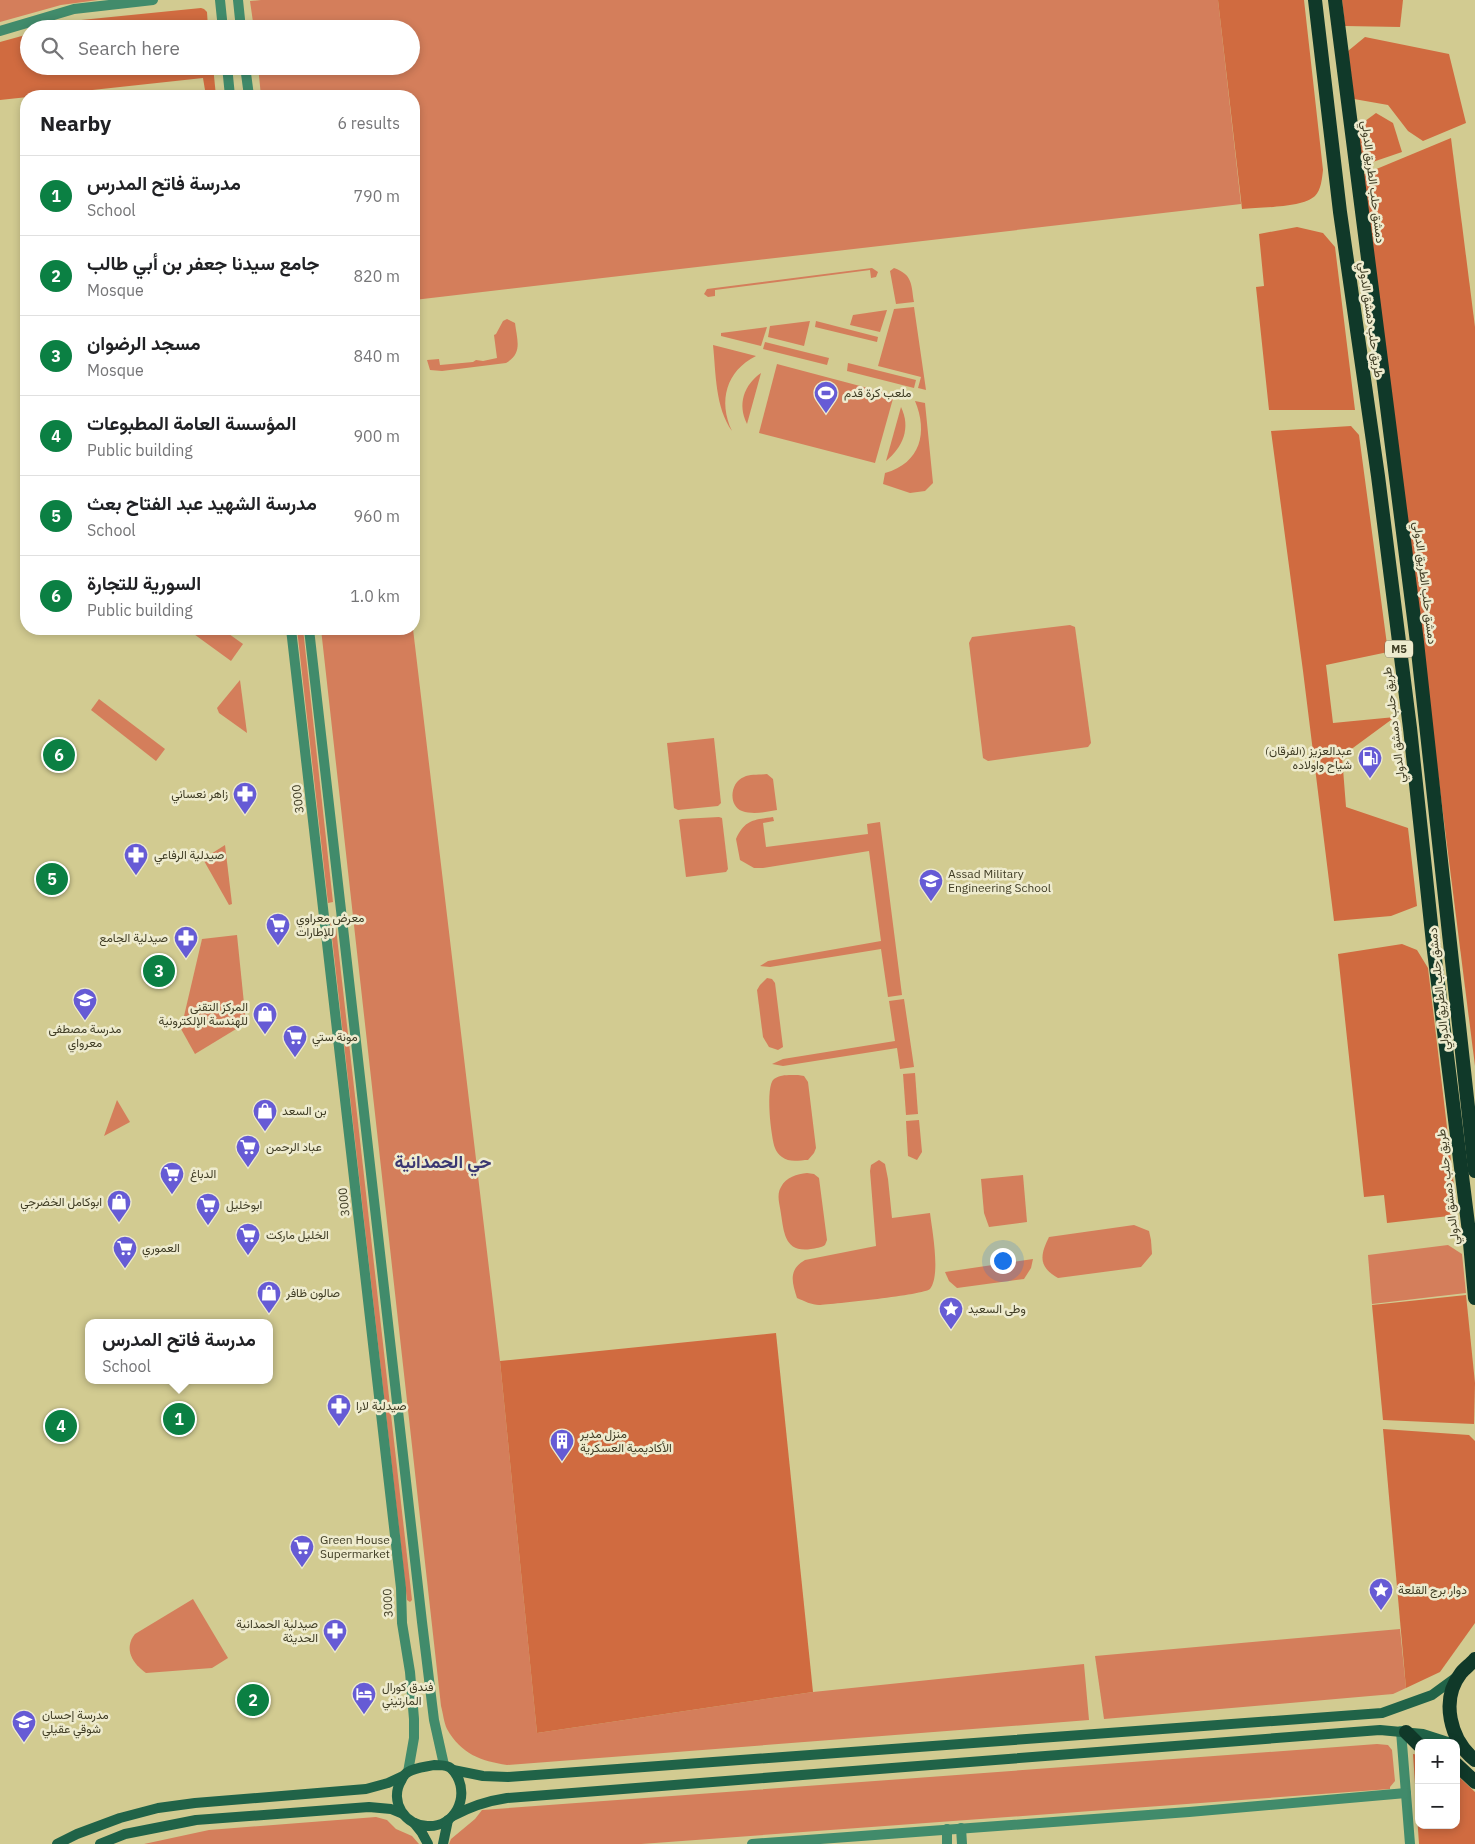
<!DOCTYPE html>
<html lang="en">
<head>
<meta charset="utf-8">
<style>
	body { margin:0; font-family:"IBM Plex Sans",Vazirmatn,sans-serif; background:#f6f6f6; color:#202124 }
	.controls { position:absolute; right:15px; bottom:15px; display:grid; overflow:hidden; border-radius:10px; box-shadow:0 2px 8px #0003 }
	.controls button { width:45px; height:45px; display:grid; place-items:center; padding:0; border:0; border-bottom:1px solid #e0e0e0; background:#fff; color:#202124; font:25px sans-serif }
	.you { position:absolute; left:1002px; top:1260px; width:18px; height:18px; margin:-12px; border:4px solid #fff; border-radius:50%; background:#1a73e8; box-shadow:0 0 0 8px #1a73e833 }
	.badge { display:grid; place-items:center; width:32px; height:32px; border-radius:50%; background:#0b8043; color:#fff; font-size:16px; font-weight:700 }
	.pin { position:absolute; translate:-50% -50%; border:2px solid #fff; box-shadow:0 1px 5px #0006 }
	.popup { position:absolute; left:85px; top:1319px; width:188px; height:65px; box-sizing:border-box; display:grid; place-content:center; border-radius:10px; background:#fff; filter:drop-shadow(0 1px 4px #0005); font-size:16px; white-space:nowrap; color:#757577 }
	.popup b { font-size:19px; color:#202124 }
	.popup::after { content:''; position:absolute; left:50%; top:100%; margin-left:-10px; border:10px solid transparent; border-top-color:#fff }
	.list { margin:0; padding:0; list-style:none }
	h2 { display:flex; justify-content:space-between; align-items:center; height:65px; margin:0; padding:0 20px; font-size:21px }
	h2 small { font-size:16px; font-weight:400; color:#757577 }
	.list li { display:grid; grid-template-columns:32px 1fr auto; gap:15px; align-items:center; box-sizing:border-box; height:80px; padding:0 20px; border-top:1px solid #e0e0e0 }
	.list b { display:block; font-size:19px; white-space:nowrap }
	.list p { margin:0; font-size:16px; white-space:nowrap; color:#757577 }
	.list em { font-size:16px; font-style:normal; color:#757577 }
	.icon { flex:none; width:28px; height:28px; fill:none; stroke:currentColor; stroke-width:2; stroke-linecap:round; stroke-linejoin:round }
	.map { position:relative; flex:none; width:1475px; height:1844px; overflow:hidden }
	.search { position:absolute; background:#fff; box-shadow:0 2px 8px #0003; left:20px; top:20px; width:400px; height:55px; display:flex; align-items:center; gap:12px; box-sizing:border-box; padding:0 18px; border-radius:28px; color:#757577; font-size:19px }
	.panel { position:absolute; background:#fff; box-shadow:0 2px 8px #0003; left:20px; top:90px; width:400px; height:545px; border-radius:20px }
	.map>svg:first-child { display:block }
	.green { fill:#d47e5b }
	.forest { fill:#d06b40 }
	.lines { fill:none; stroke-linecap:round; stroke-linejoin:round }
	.tertiary { stroke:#418b6b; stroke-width:10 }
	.secondary { stroke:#206348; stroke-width:10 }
	.trunk { stroke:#103929; stroke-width:14 }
	.labels { text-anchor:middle; stroke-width:5; stroke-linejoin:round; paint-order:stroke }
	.shield { fill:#eeebce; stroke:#747057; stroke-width:1 }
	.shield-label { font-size:11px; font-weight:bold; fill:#3f3c24 }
	.street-label { font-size:12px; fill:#3f3c24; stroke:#eeebce }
	.poi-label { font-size:12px; fill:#3f3c24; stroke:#eeebce; text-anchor:start }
	.district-label { font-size:18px; font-weight:bold; fill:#3a3772; stroke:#eeebce }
</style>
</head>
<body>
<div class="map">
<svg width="1475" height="1844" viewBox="0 0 1475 1844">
	<rect width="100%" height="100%" fill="#d2cb91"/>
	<g class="green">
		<polygon points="0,0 98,0 61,5 0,22"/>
		<polygon points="261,0 1218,0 1241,204 414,300 414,96 261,96 258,66 411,66 411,29 254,29 250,1"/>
		<polygon points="872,268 878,272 876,277 871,278 870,270 715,290 715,296 708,297 704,294 707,289"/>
		<path d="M 894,268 C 913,275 911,284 914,302 L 896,304 L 890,271 Z"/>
		<polygon points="914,307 926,390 918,388 921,377 878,366 894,309"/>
		<polygon points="887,310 880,332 850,325 853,315"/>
		<path d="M 507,319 L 515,323 C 517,340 523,353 506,363 L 442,371 L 430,370 L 427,360 L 439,359 L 440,365 L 473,362 L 476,360 L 483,361 L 497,358 L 494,335 L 496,334 L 503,321 Z"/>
		<polygon points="810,321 804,346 768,337 770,326"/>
		<polygon points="816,321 878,337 877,342 815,327"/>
		<polygon points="767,327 761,346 721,336 721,333"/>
		<polygon points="765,342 829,358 827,365 763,349"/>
		<path d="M 713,345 L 756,356 C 726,371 718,401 732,431 C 715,407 716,373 713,345 Z"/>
		<polygon points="848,363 916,380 914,388 847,371"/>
		<polygon points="777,364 894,395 875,463 759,433"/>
		<path d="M 761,373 L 747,424 C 737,404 744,385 761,373 Z"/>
		<path d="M 915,401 L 925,403 L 933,483 L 925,491 L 910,493 L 883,484 L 885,473 C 921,463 928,432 915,401 Z"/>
		<path d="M 901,407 C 911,428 903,447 886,461 Z"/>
		<polygon points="1070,625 1075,627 1091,743 1088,747 988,761 983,758 969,643 972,637"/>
		<polygon points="187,629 222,629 243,644 231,661"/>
		<polygon points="297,629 303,629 333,902 328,903"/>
		<path d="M 321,629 L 413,629 L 500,1361 L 537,1733 L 813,1692 L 1084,1664 L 1089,1720 L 507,1765 C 481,1761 461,1754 447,1729 C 444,1723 443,1713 441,1706 Z"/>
		<polygon points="240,680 247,733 219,713 217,708"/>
		<polygon points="99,699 165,749 156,761 91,710"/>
		<polygon points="714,738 721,803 718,806 678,810 674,808 667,743"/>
		<path d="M 767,774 L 773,779 L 777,810 C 766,812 753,815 742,811 C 728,806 730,782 744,777 C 750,774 760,775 767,774 Z"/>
		<polygon points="719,817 722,818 728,869 726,872 686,877 679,820 682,819"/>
		<path d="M 773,817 L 774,821 L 763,823 L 766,847 L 868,834 L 867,824 L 880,822 L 902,995 L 888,997 L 881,949 L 770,967 L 760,966 L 768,961 L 881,941 L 869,851 L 763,868 L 754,868 L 740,860 L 736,839 C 745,820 753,820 773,817 Z"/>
		<polygon points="225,845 232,904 229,905 203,859"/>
		<polygon points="335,919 412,1600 410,1602 407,1600 330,920"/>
		<polygon points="237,935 246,1023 195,1054 181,1029 202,939"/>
		<polygon points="767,978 772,979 775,983 783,1047 778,1050 769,1047 763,1037 757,990 760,985"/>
		<polygon points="904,999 914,1067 900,1069 897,1048 783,1066 772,1064 783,1059 895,1041 889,1001"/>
		<polygon points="915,1073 918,1114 906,1115 903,1074"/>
		<path d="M 798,1075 L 804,1076 L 808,1082 L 816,1148 L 814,1153 L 808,1160 C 800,1160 789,1163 782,1157 C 779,1155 776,1151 775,1148 C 771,1137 765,1086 774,1079 C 780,1074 791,1075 798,1075 Z"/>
		<polygon points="117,1100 130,1122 104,1136"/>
		<polygon points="919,1120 922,1152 917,1160 908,1156 906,1121"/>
		<path d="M 879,1160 L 885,1164 L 888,1179 L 892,1218 L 930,1213 C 932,1230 941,1275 930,1289 C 924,1295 833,1304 819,1305 C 812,1305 804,1301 797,1298 C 792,1282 788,1270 805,1260 L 876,1246 L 870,1171 L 871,1165 Z"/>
		<path d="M 807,1173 L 814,1174 L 819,1178 L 827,1240 L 825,1245 C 821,1248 816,1248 811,1249 C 785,1253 784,1233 781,1214 C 780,1205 776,1195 781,1187 C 786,1177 797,1174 807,1173 Z"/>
		<polygon points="1023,1175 1027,1222 989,1227 984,1213 981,1179"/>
		<path d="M 1134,1225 L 1149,1231 L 1151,1240 L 1152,1254 L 1141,1267 L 1058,1278 C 1038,1267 1040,1255 1049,1237 Z"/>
		<polygon points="1448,1245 1462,1254 1466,1293 1372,1304 1368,1255"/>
		<polygon points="1033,1259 1031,1268 1024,1279 957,1288 949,1281 945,1272"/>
		<path d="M 193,1599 L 228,1658 L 212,1668 L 146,1673 C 133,1664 123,1649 135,1634 Z"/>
		<polygon points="1400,1629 1406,1688 1393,1694 1104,1719 1095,1656"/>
		<polygon points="1377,1744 1388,1745 1392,1750 1395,1781 1390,1787 1390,1789 641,1844 449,1844 451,1839 475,1819 482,1810"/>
		<polygon points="376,1817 387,1820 396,1829 412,1836 419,1844 144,1844 209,1830"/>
	</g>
	<g class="forest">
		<path d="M 1218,0 L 1304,0 L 1323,170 C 1322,179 1321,190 1315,196 C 1302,208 1260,207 1242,209 Z"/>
		<polygon points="1342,0 1403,0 1400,27 1345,26"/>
		<polygon points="201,8 204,9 207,12 208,29 44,29 71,21"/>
		<polygon points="29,34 29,66 213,66 216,96 206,96 203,78 0,100 0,42"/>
		<polygon points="1365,37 1449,54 1466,123 1423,141 1408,131 1388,105 1354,99 1348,51"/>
		<polygon points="1376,113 1393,123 1402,152 1361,166 1357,127"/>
		<polygon points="1451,138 1475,327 1475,1066 1362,175"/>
		<polygon points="1297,227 1323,233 1335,247 1355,410 1269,410 1256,287 1264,286 1259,234"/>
		<polygon points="1351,426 1359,435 1388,652 1326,665 1333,723 1395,717 1342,756 1346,807 1408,828 1417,906 1391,916 1334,921 1303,671 1271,431"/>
		<polygon points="1402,944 1417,950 1428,968 1457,1211 1449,1216 1387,1223 1384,1195 1364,1197 1338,954"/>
		<polygon points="1466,1295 1475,1383 1474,1424 1383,1420 1372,1305"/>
		<polygon points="776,1333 813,1692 537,1733 500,1361"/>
		<polygon points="1383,1429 1469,1435 1475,1441 1475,1623 1440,1672 1406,1688"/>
		<polygon points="1413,1754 1419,1755 1419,1825 1456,1825 1456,1774 1475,1792 1475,1844 1419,1844"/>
	</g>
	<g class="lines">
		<g class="tertiary">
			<polyline points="220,0 223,29"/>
			<polyline points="238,0 241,29"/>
			<polyline points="0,31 74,9 153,0"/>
			<polyline points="227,66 230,96"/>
			<polyline points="245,66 249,96"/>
			<polyline points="291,629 401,1588 402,1623 410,1672 414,1719 414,1738 408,1772"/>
			<polyline points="309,629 422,1622 434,1720 444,1765"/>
			<polyline points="1401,1731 1410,1844"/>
			<polyline points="961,1828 962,1844"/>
			<polyline points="947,1829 947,1844"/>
			<polyline points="752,1844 1189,1812 1406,1793"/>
		</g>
		<g class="secondary">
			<path d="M 434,1765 C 439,1765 445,1765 449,1767 C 453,1769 455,1773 457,1776 C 469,1798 455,1826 429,1826 C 405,1827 389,1801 401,1781 C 403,1777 404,1774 408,1772 C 416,1767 426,1767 434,1765 Z"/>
			<polyline points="453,1770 483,1776 508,1777 1382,1713 1432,1695 1458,1676"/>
			<path d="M 453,1816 C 471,1806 487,1801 507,1798 L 1380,1730 L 1423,1734 L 1451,1743"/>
			<polyline points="414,1823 422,1833 428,1844"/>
			<polyline points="57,1844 77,1834 120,1818 158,1808 195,1803 366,1789 388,1783 403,1776"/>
			<polyline points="100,1844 125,1834 196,1820 369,1807 391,1809 403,1814"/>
			<polyline points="443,1844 448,1820"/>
		</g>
		<g class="trunk">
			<polyline points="1315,0 1340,212 1378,476 1410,728 1433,943 1469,1232 1475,1298"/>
			<polyline points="1335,0 1417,642 1475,1171"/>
			<path d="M 1475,1659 C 1471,1664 1465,1668 1461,1673 C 1440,1700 1450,1740 1475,1760"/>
			<polyline points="1406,1732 1419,1745"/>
			<polyline points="1456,1764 1475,1782"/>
		</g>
	</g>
	<defs>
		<symbol id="stadium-pin" viewBox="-11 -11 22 30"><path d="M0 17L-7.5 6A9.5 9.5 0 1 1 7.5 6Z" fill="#665bd5" stroke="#eeebce"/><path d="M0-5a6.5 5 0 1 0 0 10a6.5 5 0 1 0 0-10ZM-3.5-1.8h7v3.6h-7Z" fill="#fff"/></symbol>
		<symbol id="fuel-pin" viewBox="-11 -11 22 30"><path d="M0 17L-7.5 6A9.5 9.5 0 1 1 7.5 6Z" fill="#665bd5" stroke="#eeebce"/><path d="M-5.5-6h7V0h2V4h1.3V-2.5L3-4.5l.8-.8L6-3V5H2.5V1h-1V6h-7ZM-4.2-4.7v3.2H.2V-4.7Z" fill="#fff"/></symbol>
		<symbol id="pharmacy-pin" viewBox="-11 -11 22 30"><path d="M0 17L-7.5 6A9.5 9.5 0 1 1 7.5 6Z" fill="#665bd5" stroke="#eeebce"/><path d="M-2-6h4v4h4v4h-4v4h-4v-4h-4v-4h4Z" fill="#fff"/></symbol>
		<symbol id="school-pin" viewBox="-11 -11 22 30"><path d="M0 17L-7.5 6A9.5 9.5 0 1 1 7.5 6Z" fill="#665bd5" stroke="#eeebce"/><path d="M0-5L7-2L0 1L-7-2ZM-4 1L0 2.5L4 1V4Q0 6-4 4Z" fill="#fff"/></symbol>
		<symbol id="supermarket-pin" viewBox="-11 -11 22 30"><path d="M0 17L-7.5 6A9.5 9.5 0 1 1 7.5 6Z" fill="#665bd5" stroke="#eeebce"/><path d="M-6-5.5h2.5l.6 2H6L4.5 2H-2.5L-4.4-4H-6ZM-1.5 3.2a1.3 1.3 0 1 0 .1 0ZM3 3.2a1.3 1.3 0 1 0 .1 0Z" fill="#fff"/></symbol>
		<symbol id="shop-pin" viewBox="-11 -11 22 30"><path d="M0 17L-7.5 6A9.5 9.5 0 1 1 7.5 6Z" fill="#665bd5" stroke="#eeebce"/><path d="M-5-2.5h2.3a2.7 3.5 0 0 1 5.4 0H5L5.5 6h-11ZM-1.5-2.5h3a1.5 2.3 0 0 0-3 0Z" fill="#fff"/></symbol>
		<symbol id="sight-pin" viewBox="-11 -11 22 30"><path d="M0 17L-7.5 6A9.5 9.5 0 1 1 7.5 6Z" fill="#665bd5" stroke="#eeebce"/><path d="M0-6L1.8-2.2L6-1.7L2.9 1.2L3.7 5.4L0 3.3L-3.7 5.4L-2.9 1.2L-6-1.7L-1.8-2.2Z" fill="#fff"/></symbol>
		<symbol id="building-pin" viewBox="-11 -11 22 30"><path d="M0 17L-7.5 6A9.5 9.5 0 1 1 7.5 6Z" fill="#665bd5" stroke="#eeebce"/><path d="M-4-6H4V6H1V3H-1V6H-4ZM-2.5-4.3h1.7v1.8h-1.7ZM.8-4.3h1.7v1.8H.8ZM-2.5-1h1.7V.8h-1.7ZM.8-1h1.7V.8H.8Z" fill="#fff"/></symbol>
		<symbol id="hotel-pin" viewBox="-11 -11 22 30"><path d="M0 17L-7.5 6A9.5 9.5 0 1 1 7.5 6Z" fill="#665bd5" stroke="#eeebce"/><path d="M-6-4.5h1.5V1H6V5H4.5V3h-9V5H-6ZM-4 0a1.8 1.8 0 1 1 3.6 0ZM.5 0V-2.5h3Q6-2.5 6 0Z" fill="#fff"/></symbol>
	</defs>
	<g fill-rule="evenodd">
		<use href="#stadium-pin" x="812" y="379" width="28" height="38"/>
		<use href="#fuel-pin" x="1356" y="744" width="28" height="38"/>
		<use href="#pharmacy-pin" x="231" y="780" width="28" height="38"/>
		<use href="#pharmacy-pin" x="122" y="841" width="28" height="38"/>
		<use href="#school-pin" x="917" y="867" width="28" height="38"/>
		<use href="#supermarket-pin" x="264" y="911" width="28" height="38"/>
		<use href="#pharmacy-pin" x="172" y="924" width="28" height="38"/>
		<use href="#school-pin" x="71" y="986" width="28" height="38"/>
		<use href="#shop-pin" x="251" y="1000" width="28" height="38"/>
		<use href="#supermarket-pin" x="281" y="1023" width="28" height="38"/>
		<use href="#shop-pin" x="251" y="1097" width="28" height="38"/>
		<use href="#supermarket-pin" x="234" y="1133" width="28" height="38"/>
		<use href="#supermarket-pin" x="158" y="1160" width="28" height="38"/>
		<use href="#shop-pin" x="105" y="1188" width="28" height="38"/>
		<use href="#supermarket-pin" x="194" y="1191" width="28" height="38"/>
		<use href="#supermarket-pin" x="234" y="1221" width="28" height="38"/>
		<use href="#supermarket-pin" x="111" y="1234" width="28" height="38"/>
		<use href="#shop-pin" x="255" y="1279" width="28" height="38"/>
		<use href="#sight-pin" x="937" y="1295" width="28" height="38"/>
		<use href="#pharmacy-pin" x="325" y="1392" width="28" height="38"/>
		<use href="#building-pin" x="548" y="1427" width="28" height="38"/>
		<use href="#supermarket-pin" x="288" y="1533" width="28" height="38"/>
		<use href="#sight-pin" x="1367" y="1576" width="28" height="38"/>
		<use href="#pharmacy-pin" x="321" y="1617" width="28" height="38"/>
		<use href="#hotel-pin" x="350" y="1680" width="28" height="38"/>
		<use href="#school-pin" x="10" y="1708" width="28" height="38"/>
	</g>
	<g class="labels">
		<rect class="shield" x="1385" y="640.5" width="28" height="17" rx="4"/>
		<g class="shield-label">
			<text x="1399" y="653">M5</text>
		</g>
		<g class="street-label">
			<text transform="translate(1373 182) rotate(83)" y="4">دمشق حلب الطريق الدولي</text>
			<text transform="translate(1371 320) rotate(82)" y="4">طريق حلب دمشق الدولي</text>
			<text transform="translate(1425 583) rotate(83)" y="4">دمشق حلب الطريق الدولي</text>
			<text transform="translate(1394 725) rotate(-97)" y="4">طريق حلب دمشق الدولي</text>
			<text transform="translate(298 799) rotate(-97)" y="4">3000</text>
			<text transform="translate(1439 989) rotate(-96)" y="4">دمشق حلب الطريق الدولي</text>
			<text transform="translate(1448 1187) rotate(-97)" y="4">طريق حلب دمشق الدولي</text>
			<text transform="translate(344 1202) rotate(-96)" y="4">3000</text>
			<text transform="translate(388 1603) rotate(-93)" y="4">3000</text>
		</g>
		<g class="poi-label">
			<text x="844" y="397">ملعب كرة قدم</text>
			<text x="1352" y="755" text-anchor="end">(الفرقان) عبدالعزيز<tspan x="1352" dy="14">شياح واولاده</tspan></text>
			<text x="228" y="798" text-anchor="end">زاهر نعساني</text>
			<text x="154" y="859">صيدلية الرفاعي</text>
			<text x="948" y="878">Assad Military<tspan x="948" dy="14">Engineering School</tspan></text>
			<text x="296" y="922">معرض معراوي<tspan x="296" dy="14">للإطارات</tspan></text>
			<text x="168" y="942" text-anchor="end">صيدلية الجامع</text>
			<text x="248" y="1011" text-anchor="end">المركز التقني<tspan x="248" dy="14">للهندسة الإلكترونية</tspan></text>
			<text x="85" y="1033" text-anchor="middle">مدرسة مصطفى<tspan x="85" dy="14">معرواي</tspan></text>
			<text x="312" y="1041">مونة ستي</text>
			<text x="282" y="1115">بن السعد</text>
			<text x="266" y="1151">عباد الرحمن</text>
			<text x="190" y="1178">الدباغ</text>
			<text x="102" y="1206" text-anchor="end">ابوكامل الخضرجي</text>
			<text x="226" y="1209">ابوخليل</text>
			<text x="266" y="1239">الخليل ماركت</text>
			<text x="142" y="1252">العموري</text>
			<text x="286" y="1297">صالون ظافر</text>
			<text x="968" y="1313">وطى السعيد</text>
			<text x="356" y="1410">صيدلية لارا</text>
			<text x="580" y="1438">منزل مدير<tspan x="580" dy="14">الأكاديمية العسكرية</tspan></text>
			<text x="320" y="1544">Green House<tspan x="320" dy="14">Supermarket</tspan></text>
			<text x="1398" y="1594">دوار برج القلعة</text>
			<text x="318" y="1628" text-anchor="end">صيدلية الحمدانية<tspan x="318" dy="14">الحديثة</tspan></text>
			<text x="382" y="1691">فندق كورال<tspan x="382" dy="14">المارتيني</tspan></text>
			<text x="42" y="1719">مدرسة إحسان<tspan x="42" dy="14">شوقي عقيلي</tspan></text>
		</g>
		<g class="district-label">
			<text x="443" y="1168">حي الحمدانية</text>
		</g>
	</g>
</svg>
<div class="controls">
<button>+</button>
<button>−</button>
</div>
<div class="you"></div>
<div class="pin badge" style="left:179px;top:1419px">1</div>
<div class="popup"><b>مدرسة فاتح المدرس</b>School</div>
<div class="pin badge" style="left:253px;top:1700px">2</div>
<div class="pin badge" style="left:159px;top:971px">3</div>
<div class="pin badge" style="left:61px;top:1426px">4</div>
<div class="pin badge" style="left:52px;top:879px">5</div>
<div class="pin badge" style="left:59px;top:755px">6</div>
<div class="search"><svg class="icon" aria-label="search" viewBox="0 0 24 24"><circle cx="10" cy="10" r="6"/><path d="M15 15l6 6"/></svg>Search here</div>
<section class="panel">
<h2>Nearby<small>6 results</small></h2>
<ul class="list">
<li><span class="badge">1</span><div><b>مدرسة فاتح المدرس</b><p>School</p></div><em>790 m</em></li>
<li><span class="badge">2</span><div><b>جامع سيدنا جعفر بن أبي طالب</b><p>Mosque</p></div><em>820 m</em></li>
<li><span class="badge">3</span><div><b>مسجد الرضوان</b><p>Mosque</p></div><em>840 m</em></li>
<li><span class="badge">4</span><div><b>المؤسسة العامة المطبوعات</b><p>Public building</p></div><em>900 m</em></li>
<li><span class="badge">5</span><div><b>مدرسة الشهيد عبد الفتاح بعث</b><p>School</p></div><em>960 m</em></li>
<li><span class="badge">6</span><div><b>السورية للتجارة</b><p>Public building</p></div><em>1.0 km</em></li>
</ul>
</section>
</div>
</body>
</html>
